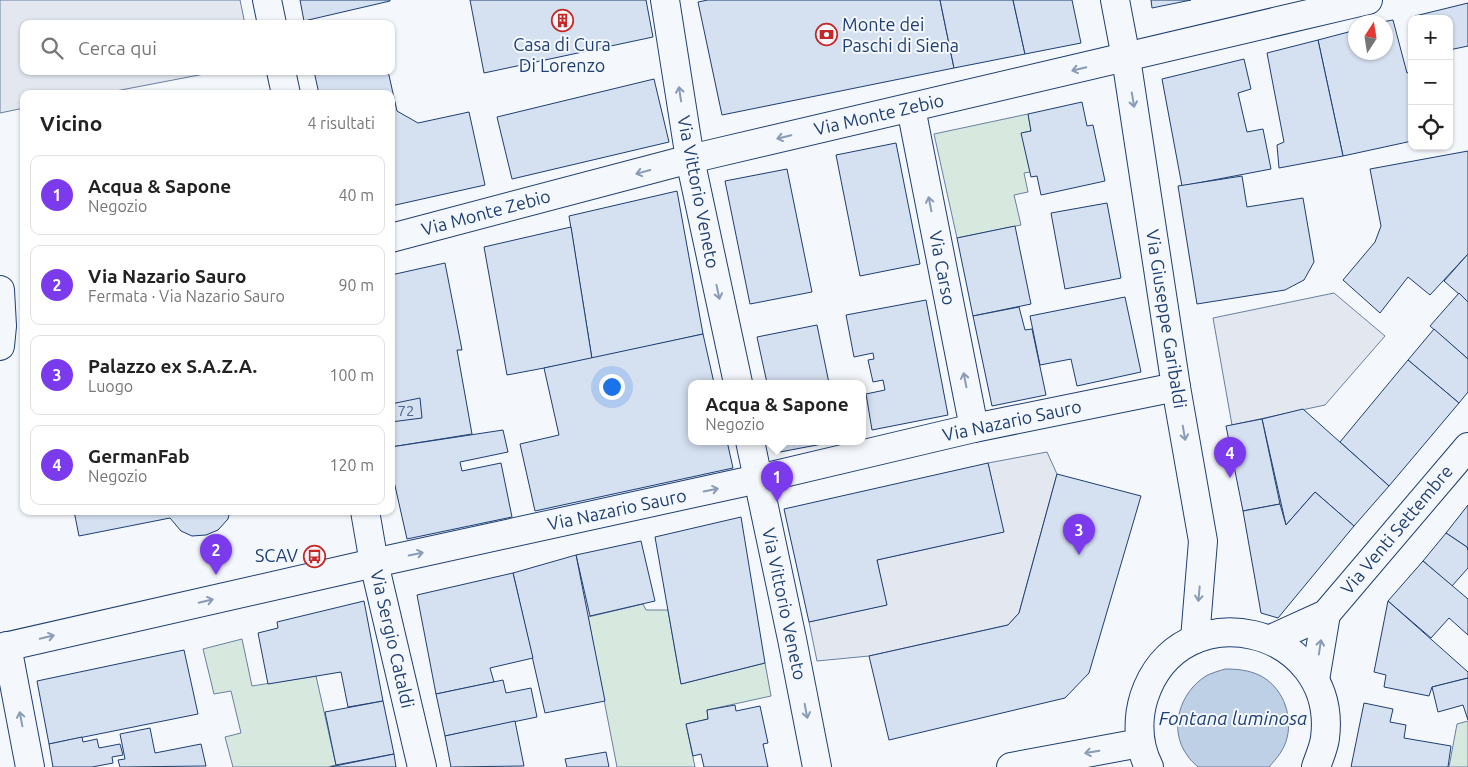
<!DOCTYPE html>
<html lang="it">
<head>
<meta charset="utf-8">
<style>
	body { margin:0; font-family:Ubuntu,sans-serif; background:#f6f6f6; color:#222 }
	.controls { position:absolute; right:15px; top:15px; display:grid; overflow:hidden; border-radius:10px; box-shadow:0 1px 4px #0004 }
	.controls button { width:45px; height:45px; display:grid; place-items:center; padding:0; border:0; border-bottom:1px solid #e0e0e0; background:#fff; color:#222; font:25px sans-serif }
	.compass { position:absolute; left:1348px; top:15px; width:45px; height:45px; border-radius:50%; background:#fff; box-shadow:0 1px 4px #0004; rotate:12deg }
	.you { position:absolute; left:611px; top:386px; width:18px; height:18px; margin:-12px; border:4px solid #fff; border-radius:50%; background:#1a73e8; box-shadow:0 0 0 8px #1a73e833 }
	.badge { display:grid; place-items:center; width:32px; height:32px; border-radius:50%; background:#7c3aed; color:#fff; font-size:16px; font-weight:700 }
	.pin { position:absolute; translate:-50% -41px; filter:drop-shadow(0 1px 2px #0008) }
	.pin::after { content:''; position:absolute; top:26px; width:18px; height:15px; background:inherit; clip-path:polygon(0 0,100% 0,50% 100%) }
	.popup { position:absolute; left:688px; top:380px; width:178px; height:65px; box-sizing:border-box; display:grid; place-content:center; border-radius:10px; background:#fff; filter:drop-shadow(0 1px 4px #0005); font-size:16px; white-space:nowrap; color:#767676 }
	.popup b { font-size:19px; color:#222 }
	.popup::after { content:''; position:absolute; left:50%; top:100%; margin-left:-10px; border:10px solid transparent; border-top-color:#fff }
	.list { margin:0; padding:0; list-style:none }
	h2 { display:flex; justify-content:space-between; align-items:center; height:65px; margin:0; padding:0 20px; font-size:21px }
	h2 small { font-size:16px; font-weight:400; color:#767676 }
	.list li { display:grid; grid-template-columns:32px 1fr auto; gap:15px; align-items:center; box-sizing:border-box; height:80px; margin:0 10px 10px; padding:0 10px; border:1px solid #e0e0e0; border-radius:10px }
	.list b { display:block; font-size:19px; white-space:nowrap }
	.list p { margin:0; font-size:16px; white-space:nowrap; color:#767676 }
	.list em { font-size:16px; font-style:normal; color:#767676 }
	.icon { flex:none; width:28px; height:28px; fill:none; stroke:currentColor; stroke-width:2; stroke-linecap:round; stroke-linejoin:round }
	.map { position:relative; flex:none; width:1468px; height:767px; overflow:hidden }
	.search { position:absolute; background:#fff; box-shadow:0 1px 4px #0004; left:20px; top:20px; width:375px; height:55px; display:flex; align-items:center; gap:12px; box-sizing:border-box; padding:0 18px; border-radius:10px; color:#767676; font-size:19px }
	.panel { position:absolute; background:#fff; box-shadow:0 1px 4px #0004; left:20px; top:90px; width:375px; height:425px; border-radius:10px }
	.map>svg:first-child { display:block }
	.green { fill:#d7e8df; stroke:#687fa3 }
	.parking { fill:#e3e8f0; stroke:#687fa3 }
	.water { fill:#bed0e5; stroke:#687fa3 }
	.building { fill:#d5e0f0; stroke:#1d3f73 }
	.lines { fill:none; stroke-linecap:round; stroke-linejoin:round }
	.street-casing { stroke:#1d3f73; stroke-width:30 }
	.primary-casing { stroke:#1d3f73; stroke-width:30 }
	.street { stroke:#f4f7fb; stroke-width:28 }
	.primary { stroke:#f4f7fb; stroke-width:28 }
	.oneway { stroke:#889bb7 }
	.labels { text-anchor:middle; stroke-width:4; stroke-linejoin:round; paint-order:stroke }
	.number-label { font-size:15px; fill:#4b6792 }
	.poi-label { font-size:18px; fill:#1d3f73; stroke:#f4f7fb; text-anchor:start }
	.street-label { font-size:18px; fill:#1d3f73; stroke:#f4f7fb }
	.water-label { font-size:19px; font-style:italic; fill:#1d3f73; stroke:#f4f7fb }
</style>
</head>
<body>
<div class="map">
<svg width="1468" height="767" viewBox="0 0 1468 767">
	<rect width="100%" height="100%" fill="#f4f7fb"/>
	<g class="green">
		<polygon points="1028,114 1031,131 1022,133 1030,172 1024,173 1028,192 1014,195 1021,225 957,238 934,134"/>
		<polygon points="643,604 646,610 668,610 681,684 765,663 771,696 707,710 708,719 686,724 695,767 617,767 588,617"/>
		<polygon points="242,639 252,686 316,676 336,765 328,767 233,767 225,737 241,733 231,691 214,694 203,649"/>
		<polygon points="1468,721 1468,767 1449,767 1457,724"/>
	</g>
	<g class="parking">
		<polygon points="0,0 240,0 245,24 24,24 24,71 220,71 100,94 24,94 24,108 0,113"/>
		<polygon points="1334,293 1385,336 1325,405 1232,425 1213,318"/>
		<polygon points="1047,452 1057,474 1019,613 1008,625 869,656 817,661 809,622 886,605 877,560 1003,532 988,463"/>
	</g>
	<path class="water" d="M 1225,669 C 1237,669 1248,670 1259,675 C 1282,686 1293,714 1287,738 C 1284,750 1277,758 1269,767 L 1198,767 C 1194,763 1190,760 1187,755 C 1168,729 1180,692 1206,676 C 1211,673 1219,671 1225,669 Z"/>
	<g class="building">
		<polygon points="300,0 390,0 390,1 304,21"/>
		<polygon points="470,0 646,0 653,37 484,73"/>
		<polygon points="708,0 940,0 954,68 722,115 698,2"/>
		<polygon points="940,0 1013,0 1025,54 954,68"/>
		<polygon points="1013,0 1072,0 1081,43 1025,54"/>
		<polygon points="1151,0 1191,0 1152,8"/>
		<polygon points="1468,3 1468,46 1449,50 1449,19 1415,19 1415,16"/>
		<polygon points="1393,20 1407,73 1412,71 1412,141 1343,156 1318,40 1356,30 1356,52 1386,52 1386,22 1382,22"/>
		<polygon points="1318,40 1343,156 1279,168 1277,145 1284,142 1267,53"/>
		<polygon points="1244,59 1251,89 1238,93 1247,132 1263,129 1271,169 1182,186 1162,79"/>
		<polygon points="314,71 388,71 397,111 418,123 469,112 485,185 391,206 391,94 319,94"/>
		<polygon points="654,79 669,142 512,179 497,117"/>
		<polygon points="1082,102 1087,126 1093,125 1105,181 1041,195 1037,176 1031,177 1021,133 1031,131 1028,114"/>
		<polygon points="896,143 920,264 860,276 836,155"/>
		<polygon points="1468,151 1468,254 1430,295 1408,277 1380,313 1343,280 1375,242 1381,226 1370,169"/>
		<polygon points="787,169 812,292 750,304 725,181"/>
		<polygon points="1242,176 1247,207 1303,198 1314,262 1304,280 1285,290 1197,304 1178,186"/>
		<polygon points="677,191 703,334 592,359 569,216"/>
		<polygon points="1107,203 1121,278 1065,289 1051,213"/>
		<polygon points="1015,226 1031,304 973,316 957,238"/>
		<polygon points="571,227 592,359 507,375 484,247"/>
		<polygon points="1468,254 1468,302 1444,281"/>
		<polygon points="445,263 462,350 457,350 472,434 391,447 391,275"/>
		<polygon points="1459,293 1468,302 1468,359 1430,326"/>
		<polygon points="1125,297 1141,372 1077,386 1071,359 1040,365 1030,316"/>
		<polygon points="926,300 948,415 872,430 866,394 885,390 883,380 873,382 868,360 874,359 873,353 854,357 846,315"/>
		<polygon points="1019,307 1025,330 1032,329 1046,395 992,406 973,316"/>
		<polygon points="817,325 829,383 767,383 757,337"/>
		<polygon points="1434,329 1468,359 1468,392 1459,403 1408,360"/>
		<polygon points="703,334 714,383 692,383 692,441 727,441 733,468 535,511 520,444 559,435 544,368"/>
		<polygon points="1408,360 1459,403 1389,486 1340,442"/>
		<polygon points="420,398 422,418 391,422 391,404"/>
		<polygon points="1303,409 1389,486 1354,526 1315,492 1286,525 1262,419"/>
		<polygon points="1262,419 1280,504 1243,511 1226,426"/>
		<polygon points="503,430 508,452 460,462 462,471 501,463 512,517 407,539 391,468 391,447"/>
		<polygon points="778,441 838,441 780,452"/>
		<polygon points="988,463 1004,532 877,560 887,605 809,622 784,509"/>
		<polygon points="1057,474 1141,496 1089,673 1065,698 889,740 869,656 1008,625 1019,613"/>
		<polygon points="1315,492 1354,526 1278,618 1261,613 1243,511 1280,504 1286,525"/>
		<polygon points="1468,505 1468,551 1467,547 1446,533"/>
		<polygon points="74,511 230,511 228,519 218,530 206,535 192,536 181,531 170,518 79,536"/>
		<polygon points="741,517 765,663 681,684 655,537"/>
		<polygon points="1446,533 1467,547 1468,551 1468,568 1452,586 1423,561"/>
		<polygon points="641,541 655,601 590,616 576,555"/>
		<polygon points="576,555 605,701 545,713 513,573"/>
		<polygon points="1423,561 1468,599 1468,635 1449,618 1431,638 1388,601"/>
		<polygon points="513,573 533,658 490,668 494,682 436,694 417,595"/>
		<polygon points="364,601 383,701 348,707 341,672 268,684 258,633 278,628 277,622"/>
		<polygon points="1388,601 1468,672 1468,678 1432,687 1429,696 1384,687 1386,675 1374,672"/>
		<polygon points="184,650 198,714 49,744 37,681"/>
		<polygon points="1468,678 1468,720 1463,705 1438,712 1432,687"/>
		<polygon points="503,680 506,693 531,688 537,717 445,736 436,694"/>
		<polygon points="383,701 394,754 336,765 325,712"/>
		<polygon points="1364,703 1393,709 1390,722 1406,725 1404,738 1451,746 1448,767 1351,767"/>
		<polygon points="735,705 736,711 760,706 768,743 763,744 768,767 704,767 701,754 693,756 686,724 708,719 707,710"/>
		<polygon points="515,721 524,766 451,767 445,736"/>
		<polygon points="150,728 155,753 201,744 206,766 120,767 118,760 125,759 120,734"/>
		<polygon points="82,737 83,742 97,739 99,748 120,744 123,755 112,757 113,763 92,767 53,767 49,744"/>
		<polygon points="606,752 609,767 567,767 565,759"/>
		<polygon points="394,754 396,767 330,767"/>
	</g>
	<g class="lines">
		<defs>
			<g id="street">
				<polyline points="267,0 272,24"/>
				<polyline points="665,0 690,159 738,383"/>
				<polyline points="1115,0 1126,58 1176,387 1203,541 1195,639"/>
				<polyline points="281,71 286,94"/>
				<polyline points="911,108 974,428"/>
				<polyline points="391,238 690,159 1368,0"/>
				<polyline points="0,290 2,326 0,346"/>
				<polyline points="750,441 792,639 817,767"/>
				<polyline points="365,511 374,563 422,767"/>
				<polyline points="7,646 30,767"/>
				<polyline points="0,648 374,563 758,479 974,428 1176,387"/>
				<polyline points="1011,767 1140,743"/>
			</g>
			<g id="primary">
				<polyline points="1271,639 1326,614 1468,447"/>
				<polyline points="1315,680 1326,614"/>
				<path d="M 1149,767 C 1138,745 1137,720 1144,697 C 1180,588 1339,627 1325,738 C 1324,747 1319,758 1316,767"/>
			</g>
		</defs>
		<use href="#street" class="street-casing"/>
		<use href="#primary" class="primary-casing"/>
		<use href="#street" class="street"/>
		<use href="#primary" class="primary"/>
	</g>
	<defs><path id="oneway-shaft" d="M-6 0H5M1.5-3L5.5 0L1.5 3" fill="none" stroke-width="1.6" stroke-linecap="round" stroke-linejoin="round" transform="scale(1.25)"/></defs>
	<g class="oneway">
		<use href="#oneway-shaft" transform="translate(1079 69) rotate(167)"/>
		<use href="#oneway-shaft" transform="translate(680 94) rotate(-99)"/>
		<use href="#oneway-shaft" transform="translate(1133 100) rotate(81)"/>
		<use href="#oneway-shaft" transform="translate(784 137) rotate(167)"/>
		<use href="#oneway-shaft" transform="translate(643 172) rotate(165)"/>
		<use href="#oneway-shaft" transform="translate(930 204) rotate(-101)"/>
		<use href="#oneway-shaft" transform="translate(718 292) rotate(78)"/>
		<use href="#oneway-shaft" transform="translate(965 380) rotate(-101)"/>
		<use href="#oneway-shaft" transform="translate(1184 433) rotate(80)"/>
		<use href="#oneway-shaft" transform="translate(711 490) rotate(-12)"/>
		<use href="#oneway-shaft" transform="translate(416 554) rotate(-12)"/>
		<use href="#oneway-shaft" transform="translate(1199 594) rotate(95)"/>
		<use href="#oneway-shaft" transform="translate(206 601) rotate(-13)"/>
		<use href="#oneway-shaft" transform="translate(47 637) rotate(-13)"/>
		<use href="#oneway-shaft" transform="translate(1320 647) rotate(-81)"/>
		<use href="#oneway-shaft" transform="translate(806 711) rotate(79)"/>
		<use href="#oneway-shaft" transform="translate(21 719) rotate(-101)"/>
		<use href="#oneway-shaft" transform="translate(1092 752) rotate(170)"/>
	</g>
	<defs>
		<symbol id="building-ring" viewBox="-11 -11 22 22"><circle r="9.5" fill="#f4f7fb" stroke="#c62828" stroke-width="1.5"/><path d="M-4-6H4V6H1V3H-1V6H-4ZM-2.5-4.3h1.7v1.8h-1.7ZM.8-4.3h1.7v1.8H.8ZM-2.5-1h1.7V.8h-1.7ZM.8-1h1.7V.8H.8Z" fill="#c62828"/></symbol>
		<symbol id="bank-ring" viewBox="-11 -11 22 22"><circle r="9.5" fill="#f4f7fb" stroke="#c62828" stroke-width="1.5"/><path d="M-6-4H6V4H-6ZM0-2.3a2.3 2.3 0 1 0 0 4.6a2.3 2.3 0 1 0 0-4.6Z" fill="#c62828"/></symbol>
		<symbol id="bus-ring" viewBox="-11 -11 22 22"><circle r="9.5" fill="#f4f7fb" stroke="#c62828" stroke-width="1.5"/><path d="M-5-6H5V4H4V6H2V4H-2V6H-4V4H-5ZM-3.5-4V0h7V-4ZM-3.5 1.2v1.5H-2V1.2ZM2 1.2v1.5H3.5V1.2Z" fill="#c62828"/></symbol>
	</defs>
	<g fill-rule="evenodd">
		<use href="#building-ring" x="550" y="8" width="25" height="25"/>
		<use href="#bank-ring" x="814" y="22" width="25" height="25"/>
		<use href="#bus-ring" x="302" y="544" width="25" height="25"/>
	</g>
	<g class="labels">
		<g class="number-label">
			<text x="406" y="416">72</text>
		</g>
		<g class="poi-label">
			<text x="842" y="31">Monte dei<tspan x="842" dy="21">Paschi di Siena</tspan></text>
			<text x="562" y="51" text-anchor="middle">Casa di Cura<tspan x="562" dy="21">Di Lorenzo</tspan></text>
			<text x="298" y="562" text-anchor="end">SCAV</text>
		</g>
		<g class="street-label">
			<text transform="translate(879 115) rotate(-13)" y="6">Via Monte Zebio</text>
			<text transform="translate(698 192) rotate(79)" y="6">Via Vittorio Veneto</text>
			<text transform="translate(486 213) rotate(-15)" y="6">Via Monte Zebio</text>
			<text transform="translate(942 268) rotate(79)" y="6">Via Carso</text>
			<text transform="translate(1166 319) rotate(81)" y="6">Via Giuseppe Garibaldi</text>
			<text transform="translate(1012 421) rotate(-12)" y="6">Via Nazario Sauro</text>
			<text transform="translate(617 510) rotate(-12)" y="6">Via Nazario Sauro</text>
			<text transform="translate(1397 530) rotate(-50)" y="6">Via Venti Settembre</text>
			<text transform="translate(784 604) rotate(78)" y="6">Via Vittorio Veneto</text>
			<text transform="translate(392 639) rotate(77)" y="6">Via Sergio Cataldi</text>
		</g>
		<g class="water-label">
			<text x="1233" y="725">Fontana luminosa</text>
		</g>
	</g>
</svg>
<div class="controls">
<button>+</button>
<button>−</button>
<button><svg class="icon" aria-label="locate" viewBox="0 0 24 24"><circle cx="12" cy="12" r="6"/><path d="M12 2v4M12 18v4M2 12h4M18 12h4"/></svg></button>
</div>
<svg class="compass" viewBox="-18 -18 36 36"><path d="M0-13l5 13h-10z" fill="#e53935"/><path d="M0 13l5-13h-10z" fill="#767676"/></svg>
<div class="you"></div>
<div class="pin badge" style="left:777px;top:502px">1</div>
<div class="popup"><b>Acqua &amp; Sapone</b>Negozio</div>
<div class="pin badge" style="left:216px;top:575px">2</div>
<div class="pin badge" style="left:1079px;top:555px">3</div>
<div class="pin badge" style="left:1230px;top:478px">4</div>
<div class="search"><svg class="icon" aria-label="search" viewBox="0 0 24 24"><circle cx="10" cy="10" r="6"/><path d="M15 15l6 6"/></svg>Cerca qui</div>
<section class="panel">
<h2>Vicino<small>4 risultati</small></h2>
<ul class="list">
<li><span class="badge">1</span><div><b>Acqua &amp; Sapone</b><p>Negozio</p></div><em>40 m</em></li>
<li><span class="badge">2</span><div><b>Via Nazario Sauro</b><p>Fermata · Via Nazario Sauro</p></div><em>90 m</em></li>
<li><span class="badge">3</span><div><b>Palazzo ex S.A.Z.A.</b><p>Luogo</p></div><em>100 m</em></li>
<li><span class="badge">4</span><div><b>GermanFab</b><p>Negozio</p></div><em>120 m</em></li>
</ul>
</section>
</div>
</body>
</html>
